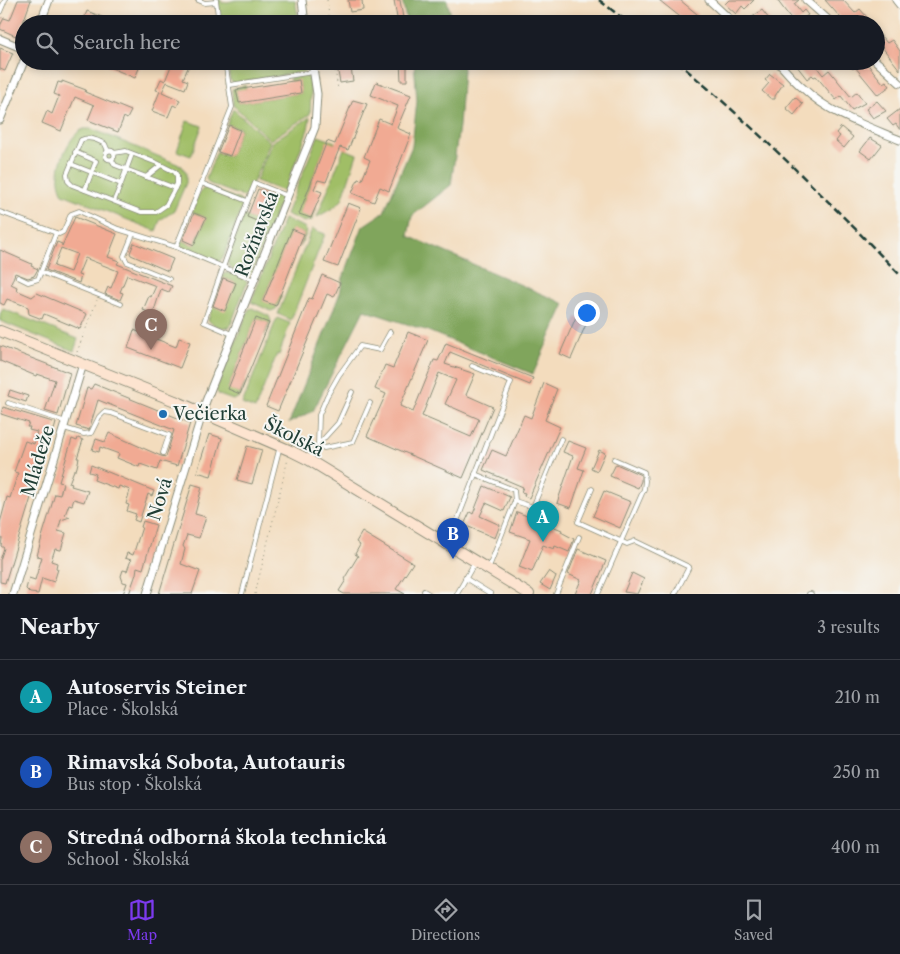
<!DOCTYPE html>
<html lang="en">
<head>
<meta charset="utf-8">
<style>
	body { margin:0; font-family:"Libre Caslon Text",serif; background:#242831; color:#f1f3f6 }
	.you { position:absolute; left:586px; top:312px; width:18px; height:18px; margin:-12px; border:4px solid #fff; border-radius:50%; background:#1a73e8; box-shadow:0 0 0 8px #1a73e833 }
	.badge { display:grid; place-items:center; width:32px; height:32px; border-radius:50%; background:#7c3aed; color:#fff; font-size:16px; font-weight:700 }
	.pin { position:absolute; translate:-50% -41px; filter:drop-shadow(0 1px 2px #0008) }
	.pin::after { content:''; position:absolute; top:26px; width:18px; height:15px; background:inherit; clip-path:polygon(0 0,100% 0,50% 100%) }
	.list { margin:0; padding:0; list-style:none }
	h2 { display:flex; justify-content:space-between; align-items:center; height:65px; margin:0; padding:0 20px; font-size:21px }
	h2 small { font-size:16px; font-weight:400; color:#9ea1a6 }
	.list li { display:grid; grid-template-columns:32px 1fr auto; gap:15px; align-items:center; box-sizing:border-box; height:75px; padding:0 20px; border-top:1px solid #363941 }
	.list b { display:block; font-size:19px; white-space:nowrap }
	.list p { margin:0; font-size:16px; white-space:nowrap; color:#9ea1a6 }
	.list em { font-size:16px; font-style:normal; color:#9ea1a6 }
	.icon { flex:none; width:28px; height:28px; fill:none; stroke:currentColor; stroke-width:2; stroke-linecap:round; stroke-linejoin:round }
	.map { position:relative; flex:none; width:900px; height:594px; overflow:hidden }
	.search { position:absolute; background:#171b24; box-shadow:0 2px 8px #0003; left:15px; right:15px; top:15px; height:55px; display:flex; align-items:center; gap:12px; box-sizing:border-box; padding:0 18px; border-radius:28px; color:#9ea1a6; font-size:19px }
	.sheet { height:290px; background:#171b24 }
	nav { display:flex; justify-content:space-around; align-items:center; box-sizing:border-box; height:70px; border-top:1px solid #363941; background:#171b24; font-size:14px; color:#9ea1a6 }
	nav a { display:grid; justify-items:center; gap:2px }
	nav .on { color:#7c3aed }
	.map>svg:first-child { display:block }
	.green { fill:#a0be66; stroke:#607e4d }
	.forest { fill:#80a55b; stroke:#507148 }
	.building { fill:#f1aa93; fill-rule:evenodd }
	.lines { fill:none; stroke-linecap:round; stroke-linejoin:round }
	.service-casing { stroke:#898c78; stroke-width:5.5 }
	.minor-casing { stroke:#898c78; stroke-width:9 }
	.secondary-casing { stroke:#898c78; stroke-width:12 }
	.path { stroke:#898c78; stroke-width:1; stroke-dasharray:1 4; stroke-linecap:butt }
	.service { stroke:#fff; stroke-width:4 }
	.minor { stroke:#fff; stroke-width:7 }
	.secondary { stroke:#fde4d0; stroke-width:10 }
	.rail { stroke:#1f3d34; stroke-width:2.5; stroke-dasharray:8 4; stroke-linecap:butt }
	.poi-dot { fill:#1f6fb2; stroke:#f6f6f2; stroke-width:2 }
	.labels { text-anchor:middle; stroke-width:4; stroke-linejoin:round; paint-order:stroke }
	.street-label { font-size:18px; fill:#1f3d34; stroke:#f6f6f2 }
	.poi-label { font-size:18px; fill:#1f3d34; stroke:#f6f6f2; text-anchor:start }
</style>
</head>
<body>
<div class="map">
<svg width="900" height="594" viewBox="0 0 900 594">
	<rect width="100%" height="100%" fill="#f6f6f2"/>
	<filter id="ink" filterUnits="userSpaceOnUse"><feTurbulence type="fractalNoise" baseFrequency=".02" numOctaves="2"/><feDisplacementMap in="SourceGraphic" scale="10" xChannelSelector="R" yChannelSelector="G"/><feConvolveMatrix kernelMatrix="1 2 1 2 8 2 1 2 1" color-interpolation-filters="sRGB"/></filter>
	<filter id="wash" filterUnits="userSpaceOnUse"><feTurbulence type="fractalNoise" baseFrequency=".0096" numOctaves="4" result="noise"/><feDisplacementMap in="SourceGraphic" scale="20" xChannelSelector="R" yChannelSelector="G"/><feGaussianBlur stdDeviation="1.12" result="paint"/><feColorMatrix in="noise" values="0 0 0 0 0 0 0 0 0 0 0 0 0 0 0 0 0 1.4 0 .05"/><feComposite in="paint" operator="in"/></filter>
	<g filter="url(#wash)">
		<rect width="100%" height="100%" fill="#f3dcbd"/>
		<g class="green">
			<polygon points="218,0 221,0 222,3 237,0 295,0 299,22 296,24 221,24"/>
			<polygon points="227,61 306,61 307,69 303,72 234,83 230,80"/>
			<polygon points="304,75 308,76 311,92 310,114 270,140 233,105 232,89 245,85 246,89 236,90 239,103 301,93 299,80 290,81 289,78"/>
			<polygon points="233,109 270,142 249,192 244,197 210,184 206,179 217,151 219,154 230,156 240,130 240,128 237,127 236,128 227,124"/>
			<polygon points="310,117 308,129 285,190 280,190 256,181 272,142"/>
			<polygon points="187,121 202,126 191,156 177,151"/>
			<path d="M 84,129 L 92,129 L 182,166 L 186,173 L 186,183 L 174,211 L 160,220 L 156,231 L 63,194 C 60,187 58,181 59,174 C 59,160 71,133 84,129 Z"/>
			<polygon points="318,136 335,142 334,144 327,142 299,213 311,218 317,207 312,220 304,222 286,214"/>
			<polygon points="344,149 357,154 342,200 333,208 317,217"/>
			<path d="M 208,187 L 240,200 L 243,205 L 224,256 L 219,262 L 184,249 L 180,244 L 181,240 L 195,245 L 206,218 L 192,212 C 196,203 198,188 208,187 Z"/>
			<path d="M 257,188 L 282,197 L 251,274 C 242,276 228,270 227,260 L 244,215 L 251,219 L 260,222 L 270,195 L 257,189 Z"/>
			<polygon points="284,219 304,227 307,232 300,247 304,234 292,230 263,301 282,295 276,309 271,311 251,302"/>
			<polygon points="312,229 325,234 291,320 278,314"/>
			<path d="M 225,273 C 232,273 243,276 247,282 L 230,327 C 223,329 213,326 208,320 L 213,306 L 216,308 L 234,282 L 223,278 L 221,277 Z"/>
			<polygon points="252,308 269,316 271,321 265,335 269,323 256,318 228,388 240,394 246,382 240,397 233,400 219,395 216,390 249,309"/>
			<polygon points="3,309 78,339 74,351 0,321 0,314"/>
			<polygon points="277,318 290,323 279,355 277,354 255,409 242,404"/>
		</g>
		<g class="forest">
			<polygon points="402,0 447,0 453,24 407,24"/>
			<polygon points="414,61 462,61 463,70 459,126 451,185 412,216 408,236 565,304 533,374 428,331 364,310 313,411 289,423 340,293 343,278 363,226 384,212 412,146 417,101"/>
		</g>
		<g id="blocks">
			<g class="building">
				<polygon points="18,0 31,0 18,37 0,29 0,26 4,18 10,20"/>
				<polygon points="348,0 362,0 363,10 350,12"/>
				<polygon points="394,0 400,0 404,24 398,24"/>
				<polygon points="659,0 680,0 709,24 689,24"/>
				<polygon points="729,0 754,0 745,9 742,6 736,14 725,4"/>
				<polygon points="777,0 799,0 794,4 801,13 804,10 808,15 795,24"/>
				<polygon points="825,0 843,0 855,13 860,9 873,24 846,24"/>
				<polygon points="762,10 773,24 755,24 751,18"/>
				<polygon points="87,11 107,19 105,24 82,24"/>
				<polygon points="876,30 887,43 892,40 900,51 900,70 882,47 876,52"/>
				<polygon points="0,48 13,53 5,71 0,69"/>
				<polygon points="109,61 142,61 135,78 107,66"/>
				<polygon points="173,61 191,61 183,79 188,81 185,89 167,82 162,92 180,100 177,107 173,105 168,117 152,111 160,91 156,90 161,79 165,81"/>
				<polygon points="336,61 350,61 353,81 340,83"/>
				<polygon points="400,61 407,61 407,81 401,81"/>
				<polygon points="793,61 812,61 823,75 829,70 851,97 857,92 865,103 852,110 841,96 836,100 816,76 814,77 812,75 807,79"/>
				<polygon points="846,61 865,61 883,83 886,81 890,86 878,95 855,67 853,69"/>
				<polygon points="770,74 783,84 775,96 775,99 771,99 762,91 769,83 765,80"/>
				<polygon points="299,80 301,93 239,103 236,90"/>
				<polygon points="62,81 86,90 85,92 131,111 127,119 124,117 118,132 88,120 94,105 75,97 61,131 42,123 47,111 52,114 59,96 54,94 58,82 62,83"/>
				<polygon points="376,82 411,95 397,128 411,134 389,191 380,187 374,202 352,193 358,179 362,180 370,160 364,157 379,119 391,124 398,106 371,95"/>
				<polygon points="795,97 803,104 794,115 786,108"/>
				<polygon points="353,100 367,104 348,150 340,147 326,182 318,180 314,189 322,192 311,218 299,214 327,141 335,144"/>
				<polygon points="877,101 886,111 873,118 866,109"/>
				<polygon points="900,109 900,130 896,124 893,126 887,119"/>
				<polygon points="229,125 240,130 230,156 218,152"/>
				<polygon points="841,127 853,137 844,148 836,141 840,136 836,133"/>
				<polygon points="870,138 882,145 871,159 860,151"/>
				<polygon points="258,189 271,194 259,222 247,217"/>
				<polygon points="348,203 361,208 338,267 324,262"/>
				<polygon points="194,213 206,218 194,245 183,240"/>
				<path d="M 75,217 L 117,234 L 108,257 L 119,261 L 117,264 L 172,286 L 169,292 L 161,289 L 153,314 L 143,310 L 149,296 L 151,297 L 156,286 L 127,275 L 120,292 L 123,293 L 120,300 L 105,294 L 108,287 L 111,288 L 118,271 L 85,258 L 78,275 L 81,276 L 79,283 L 46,270 L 57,242 L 62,244 L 62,246 ZM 61,248 L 77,254 L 70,272 L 54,266 Z"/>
				<polygon points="292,229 304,234 276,306 263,301"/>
				<polygon points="134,243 173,259 168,271 131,255 130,253"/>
				<polygon points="0,250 32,264 31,266 38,269 34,276 28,278 15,273 11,284 17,287 16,290 32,297 37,293 87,314 80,329 44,314 42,319 29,314 28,307 7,299 4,305 0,303"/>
				<polygon points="322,275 340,283 334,297 327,294 278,411 266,406 309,298 312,299"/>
				<polygon points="223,278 236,283 225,311 213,306"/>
				<polygon points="576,317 587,322 571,359 560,354"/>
				<polygon points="256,318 269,323 240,394 228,389"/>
				<polygon points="134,330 176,347 179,338 190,342 180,368 128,348"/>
				<path d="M 408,332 L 428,340 L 400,406 L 413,412 L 434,360 L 438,361 L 446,343 L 533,378 L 530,385 L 450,352 L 445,364 L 475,374 L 466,395 L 493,407 L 463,478 L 367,436 L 386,394 L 375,389 L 385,365 L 393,368 ZM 439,373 L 456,380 L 445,404 L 479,419 L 471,437 L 422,416 Z"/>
				<polygon points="0,346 70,373 58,415 45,411 55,380 37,374 36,376 0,361"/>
				<polygon points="544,383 557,389 545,420 560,427 529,498 524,496 525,493 521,492 523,487 483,470 492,450 506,456 524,415 531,418"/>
				<polygon points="94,384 190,423 177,466 160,461 157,470 140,464 139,467 117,458 119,454 100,447 99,452 92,450 96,439 105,442 109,433 161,456 166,457 174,430 98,400 89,430 76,426 87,388 91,389"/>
				<polygon points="10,390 28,396 26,402 8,396"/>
				<polygon points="3,407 56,423 54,430 52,429 5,583 0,582 0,560 4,548 1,546 2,538 0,537 0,523 7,497 10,498 18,473 14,472 25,441 34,444 37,432 29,430 30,427 27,427 29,423 1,414"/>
				<polygon points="209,434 222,438 211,476 197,472"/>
				<polygon points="78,438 83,440 77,458 79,458 77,467 76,470 74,470 69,483 72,484 71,486 88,491 84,502 74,499 72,505 69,504 65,515 70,517 61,520 58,531 66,533 61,550 55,549 51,561 57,563 56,568 58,569 54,582 42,578 38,594 30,593 26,589 29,578 35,580 42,557 37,556 42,537 55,494 60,495 63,483 59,482 72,439 77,441"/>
				<polygon points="568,441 586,448 578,468 584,470 571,508 557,503 573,456 563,452"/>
				<polygon points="247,446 262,450 252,484 237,480"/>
				<polygon points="599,450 605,453 597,471 591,468"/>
				<polygon points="616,464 641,475 641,481 638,488 610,476"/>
				<polygon points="91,465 154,491 152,496 148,494 139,522 134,520 136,514 127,511 129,505 126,504 130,490 119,486 118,489 94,480 96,474 89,472"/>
				<polygon points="192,484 202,487 195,514 206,517 199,538 187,535 183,546 185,549 181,564 200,571 192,594 159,594"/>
				<polygon points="484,486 510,497 504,511 486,503 480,516 500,525 495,538 464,525 470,512 473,514"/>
				<polygon points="604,491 631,502 620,528 593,516"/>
				<polygon points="517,512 562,530 561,532 574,539 569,552 555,546 554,549 543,545 532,572 519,567 530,539 510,532"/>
				<polygon points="143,521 156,525 143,569 137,567 136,574 129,594 123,594 127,583 123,582 121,576 123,570 127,571 131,560 125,558 127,553 133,555 142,527 141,527"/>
				<polygon points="362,532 413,563 396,589 405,594 344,594 339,591 346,580 344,579 358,556 355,554 360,545 356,542"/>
				<polygon points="578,549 606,561 592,594 575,594 581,580 568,574"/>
				<polygon points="549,571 556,576 550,590 540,584"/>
				<polygon points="632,573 644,579 637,594 624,592"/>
			</g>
		</g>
	</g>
	<g filter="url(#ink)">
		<use href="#blocks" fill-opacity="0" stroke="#898c78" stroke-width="1"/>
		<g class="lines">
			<defs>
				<g id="service">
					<polyline points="198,0 205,3 216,2"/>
					<polyline points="216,0 219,24"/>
					<polyline points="0,12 5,0"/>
					<polyline points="225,61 232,107 176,247 254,280"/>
					<polyline points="230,85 313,72"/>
					<circle cx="110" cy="155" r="4.5"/>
					<path d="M 108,151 L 105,144 C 97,140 90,136 81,140 L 67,174 L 68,181 L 72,185 L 141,212 L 156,212 L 166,205 L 177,184 L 177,176 L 175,172 L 157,163 L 126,151 L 114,153"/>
					<polyline points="75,152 96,161 85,190"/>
					<polyline points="112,160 115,165 175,188"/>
					<polyline points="71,164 121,184 114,201"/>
					<polyline points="146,177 161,165"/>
					<polyline points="201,183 247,201"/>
					<polyline points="121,184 132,154"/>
					<polyline points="0,212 59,234 63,232 71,214 79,211 118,229 176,247"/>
					<polyline points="133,234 124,256 127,262 169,279"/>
					<polyline points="41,272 121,304"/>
					<polyline points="18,277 28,282 38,279 56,233"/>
					<path d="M 234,335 L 204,322 C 220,275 236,229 255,183 L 288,196"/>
					<polyline points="352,392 338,423 318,445 324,448 353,442 370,403"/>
					<polyline points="8,403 66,422"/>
					<polyline points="64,428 84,434 91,433 99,417 104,412 111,413 169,435 163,453"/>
					<polyline points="310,458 318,445 319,415 327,396 339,375 360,346 380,350 390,332"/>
					<polyline points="475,474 514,490 515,501"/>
					<polyline points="592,489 578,522 627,544 635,541 689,567 675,594"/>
					<polyline points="533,507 551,514"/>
					<polyline points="449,542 511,382 472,366"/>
					<polyline points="489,567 515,501 533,507 561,439"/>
					<polyline points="465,578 491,594"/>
					<polyline points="424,591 429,594"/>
					<polyline points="242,594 280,446"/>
					<polyline points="457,594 475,562"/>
					<polyline points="556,594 579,537"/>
					<polyline points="598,594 644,489 645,481 644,472 614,459"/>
					<polyline points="809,594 811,594"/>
				</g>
				<g id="minor">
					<polyline points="302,0 305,24"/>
					<polyline points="709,0 735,24"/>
					<polyline points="806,0 833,24"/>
					<polyline points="896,0 900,5"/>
					<polyline points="40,24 49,0"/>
					<polyline points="0,39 24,49"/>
					<path d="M 777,61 C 786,71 794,81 804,89 C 830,114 867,126 900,140"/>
					<polyline points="876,61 900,83"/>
					<polyline points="0,120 24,61"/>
					<polyline points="13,594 83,364"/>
					<polyline points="147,594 206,401 315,127 317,94 312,61"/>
				</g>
				<polyline id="secondary" points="0,331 180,403 291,451 309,460 529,594"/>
			</defs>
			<use href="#service" class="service-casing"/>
			<use href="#minor" class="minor-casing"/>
			<use href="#secondary" class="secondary-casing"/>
			<g class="path">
				<polyline points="327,0 330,24"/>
				<polyline points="223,16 243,24"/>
				<polyline points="0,23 2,17"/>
				<polyline points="334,61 338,90"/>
				<polyline points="77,352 97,300"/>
				<polyline points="255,594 288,459"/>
			</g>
			<use href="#service" class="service"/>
			<use href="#minor" class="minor"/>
			<use href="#secondary" class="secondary"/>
			<g class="rail">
				<polyline points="599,0 630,24"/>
				<path d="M 676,61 C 756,128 828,200 900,275"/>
			</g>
		</g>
	</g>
	<circle class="poi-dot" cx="163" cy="414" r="5"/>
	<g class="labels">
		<g class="street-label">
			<text transform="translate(257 234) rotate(-69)" y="6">Rožňavská</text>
			<text transform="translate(294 437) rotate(27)" y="6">Školská</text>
			<text transform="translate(38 461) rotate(-73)" y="6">Mládeže</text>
			<text transform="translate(160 499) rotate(-73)" y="6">Nová</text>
		</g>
		<g class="poi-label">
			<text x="173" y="420">Večierka</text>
		</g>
	</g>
</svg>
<div class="you"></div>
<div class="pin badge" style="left:543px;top:542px;background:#0f9aa8">A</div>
<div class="pin badge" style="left:453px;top:559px;background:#1a4fb4">B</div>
<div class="pin badge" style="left:151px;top:350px;background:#8d6e63">C</div>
<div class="search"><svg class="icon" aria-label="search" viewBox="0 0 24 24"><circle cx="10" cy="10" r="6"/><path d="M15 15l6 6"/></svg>Search here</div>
</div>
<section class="sheet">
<h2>Nearby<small>3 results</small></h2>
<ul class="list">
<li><span class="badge" style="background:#0f9aa8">A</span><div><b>Autoservis Steiner</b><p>Place · Školská</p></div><em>210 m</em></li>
<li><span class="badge" style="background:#1a4fb4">B</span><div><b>Rimavská Sobota, Autotauris</b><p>Bus stop · Školská</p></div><em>250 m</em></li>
<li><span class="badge" style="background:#8d6e63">C</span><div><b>Stredná odborná škola technická</b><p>School · Školská</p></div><em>400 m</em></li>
</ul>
</section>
<nav>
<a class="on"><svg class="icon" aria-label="map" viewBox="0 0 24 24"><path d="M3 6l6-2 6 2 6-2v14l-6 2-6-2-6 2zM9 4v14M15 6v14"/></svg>Map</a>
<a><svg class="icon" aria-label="directions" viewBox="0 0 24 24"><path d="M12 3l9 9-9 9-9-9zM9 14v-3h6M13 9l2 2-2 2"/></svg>Directions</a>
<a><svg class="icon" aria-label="saved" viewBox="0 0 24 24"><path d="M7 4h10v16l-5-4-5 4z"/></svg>Saved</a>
</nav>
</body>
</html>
